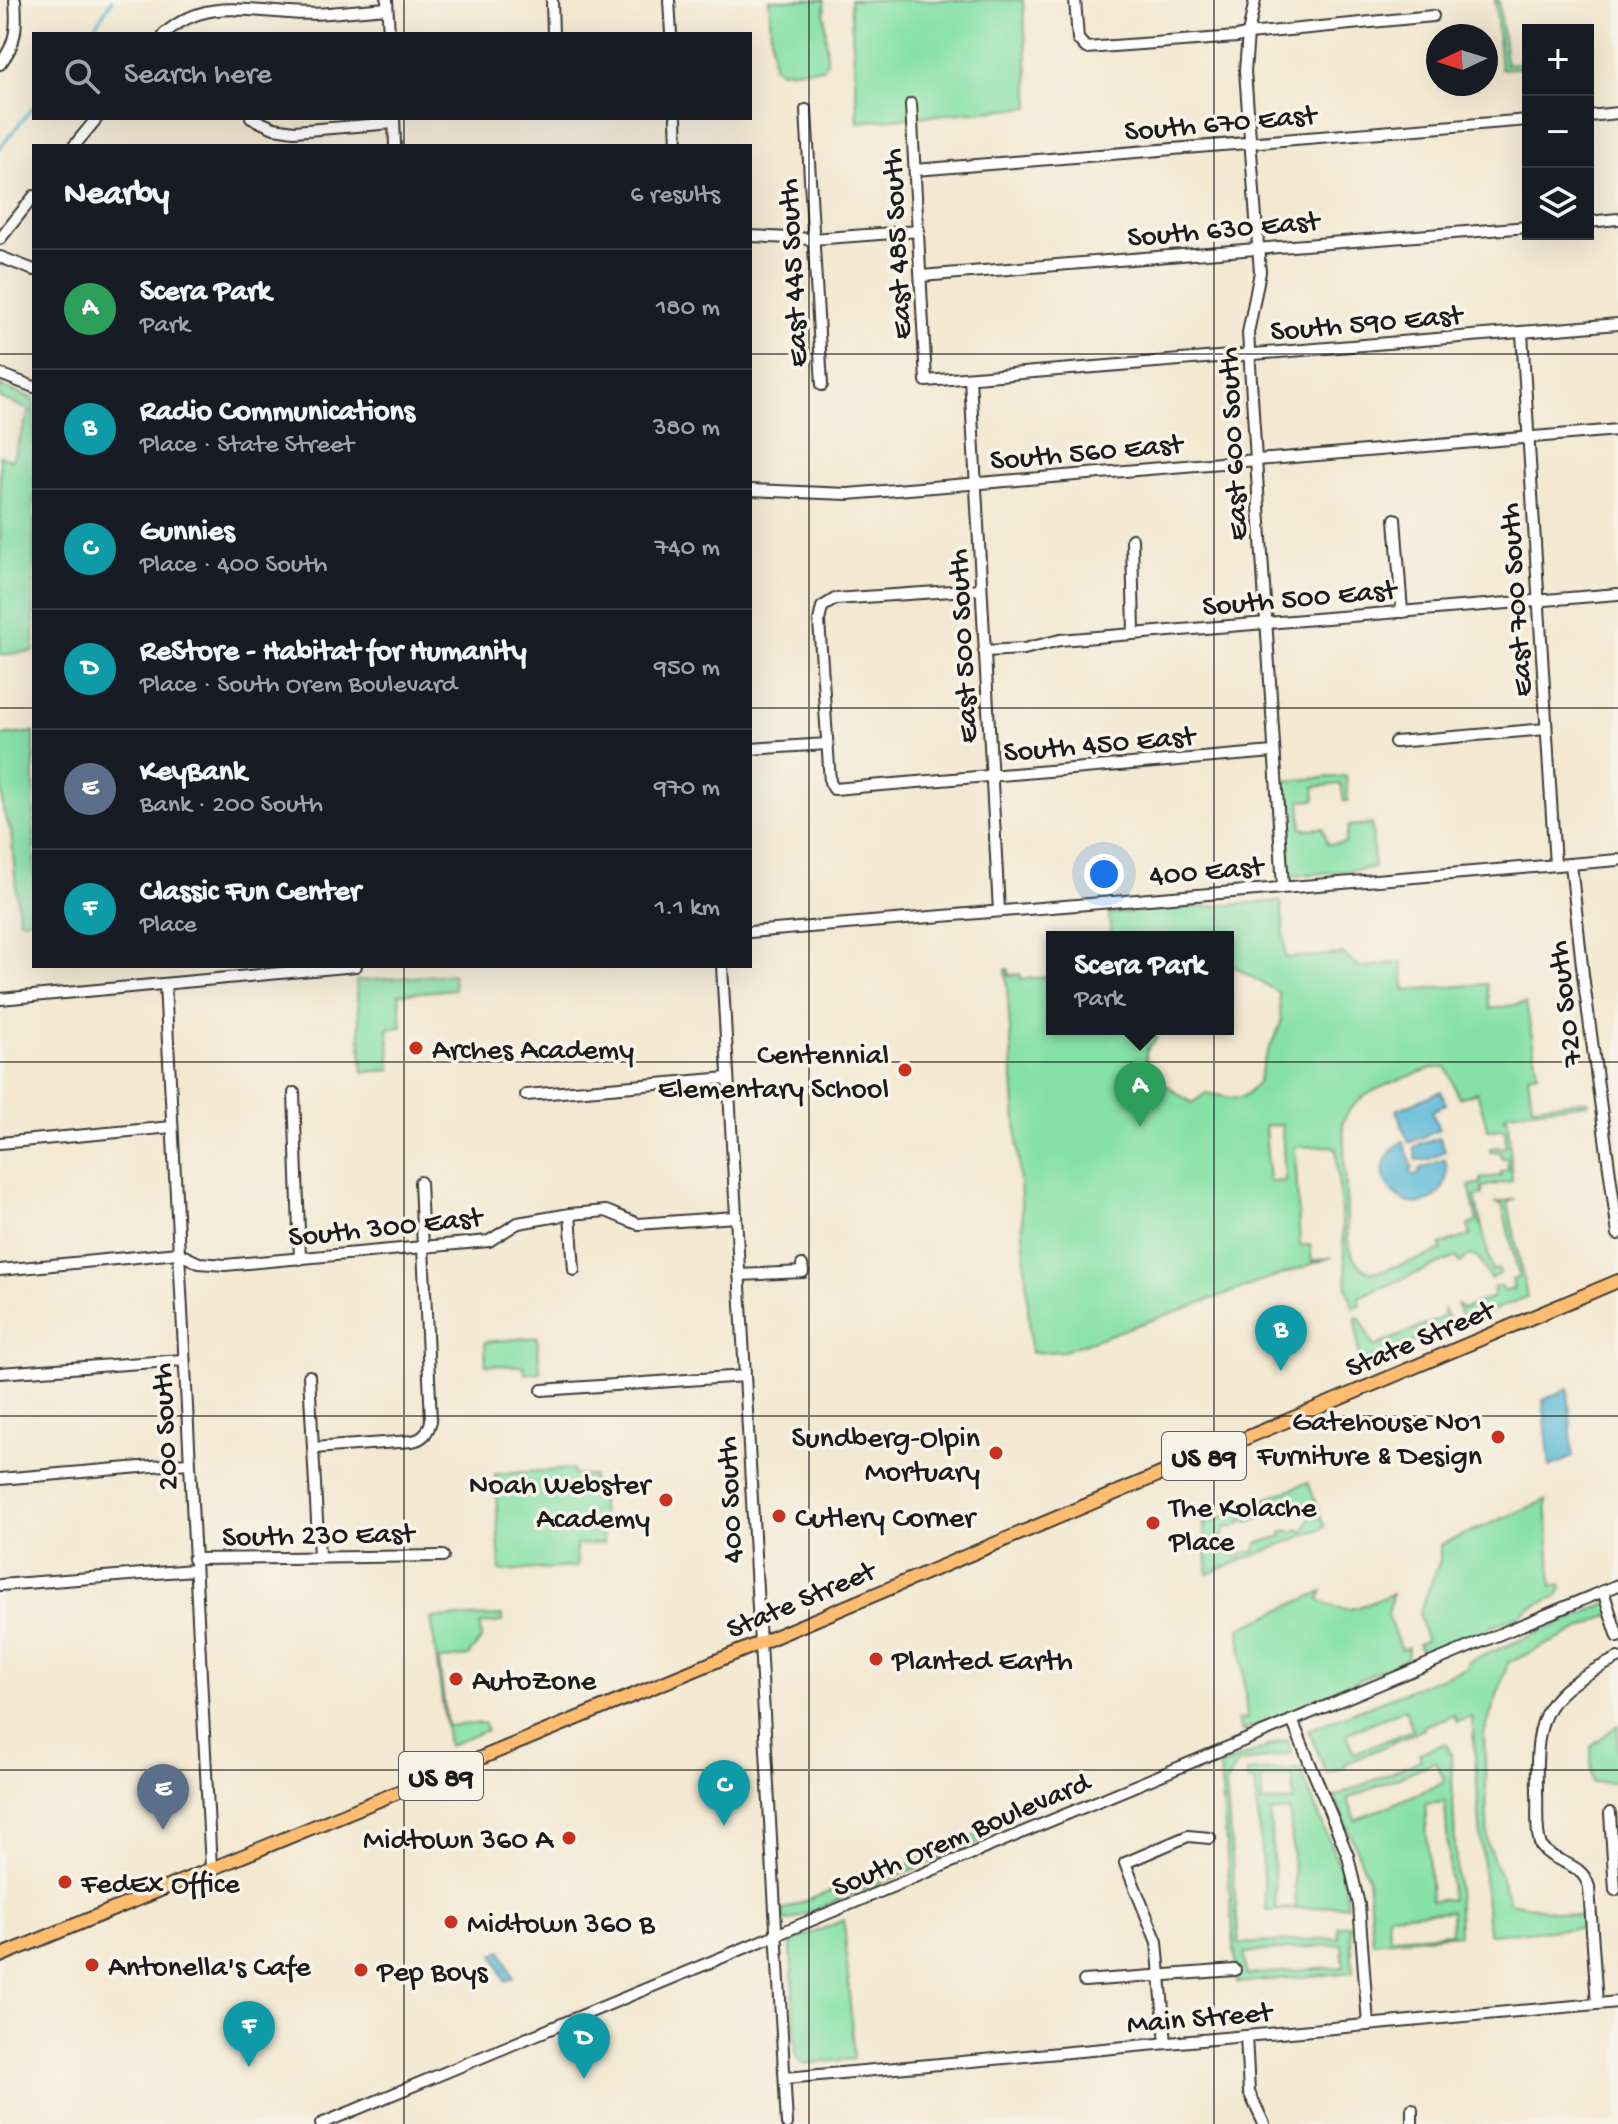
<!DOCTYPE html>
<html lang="en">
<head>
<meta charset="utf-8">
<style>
	body { margin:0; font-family:"Gochi Hand",sans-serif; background:#242831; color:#f1f3f6 }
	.controls { position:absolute; right:24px; top:24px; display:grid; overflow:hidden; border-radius:0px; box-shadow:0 8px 32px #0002 }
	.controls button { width:72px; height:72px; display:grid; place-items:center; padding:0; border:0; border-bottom:2px solid #363941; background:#171b24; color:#f1f3f6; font:40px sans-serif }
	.compass { position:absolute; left:1426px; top:24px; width:72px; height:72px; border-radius:50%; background:#171b24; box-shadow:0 8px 32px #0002; rotate:266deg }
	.you { position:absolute; left:1104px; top:874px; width:28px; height:28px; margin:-20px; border:6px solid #fff; border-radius:50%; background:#1a73e8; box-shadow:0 0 0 12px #1a73e833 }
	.badge { display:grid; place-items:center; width:52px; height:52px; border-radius:50%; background:#0b8043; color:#fff; font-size:26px; font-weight:700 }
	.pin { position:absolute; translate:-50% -66px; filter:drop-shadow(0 2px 4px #0008) }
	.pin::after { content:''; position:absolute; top:42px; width:28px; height:24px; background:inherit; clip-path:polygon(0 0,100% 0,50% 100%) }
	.popup { position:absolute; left:1046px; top:931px; width:188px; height:104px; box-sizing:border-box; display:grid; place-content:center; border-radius:0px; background:#171b24; filter:drop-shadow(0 2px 6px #0005); font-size:26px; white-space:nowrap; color:#9ea1a6 }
	.popup b { font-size:30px; color:#f1f3f6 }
	.popup::after { content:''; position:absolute; left:50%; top:100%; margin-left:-16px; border:16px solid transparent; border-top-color:#171b24 }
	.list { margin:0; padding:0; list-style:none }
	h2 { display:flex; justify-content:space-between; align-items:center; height:104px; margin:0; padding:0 32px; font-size:34px }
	h2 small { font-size:26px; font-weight:400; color:#9ea1a6 }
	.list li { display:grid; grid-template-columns:52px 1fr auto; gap:24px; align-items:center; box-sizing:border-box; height:120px; padding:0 32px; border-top:2px solid #363941 }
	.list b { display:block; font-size:30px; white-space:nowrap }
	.list p { margin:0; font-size:26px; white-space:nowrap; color:#9ea1a6 }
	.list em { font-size:26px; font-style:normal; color:#9ea1a6 }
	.icon { flex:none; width:44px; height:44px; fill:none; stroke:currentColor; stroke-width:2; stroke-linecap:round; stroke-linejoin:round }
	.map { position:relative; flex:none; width:1618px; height:2124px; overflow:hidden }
	.search { position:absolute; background:#171b24; box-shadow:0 8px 32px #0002; left:32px; top:32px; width:720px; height:88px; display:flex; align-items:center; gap:20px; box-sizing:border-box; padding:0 28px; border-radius:0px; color:#9ea1a6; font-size:30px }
	.panel { position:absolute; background:#171b24; box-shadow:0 8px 32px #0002; left:32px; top:144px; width:720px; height:824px; border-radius:0px }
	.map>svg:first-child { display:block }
	.green { fill:#86e1a7; stroke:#517e62; stroke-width:2; fill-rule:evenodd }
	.water { fill:#59b9d8; stroke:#3a6a7a; stroke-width:2 }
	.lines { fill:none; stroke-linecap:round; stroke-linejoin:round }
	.stream { stroke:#59b9d8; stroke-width:3 }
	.minor-casing { stroke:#3c3b37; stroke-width:14 }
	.major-casing { stroke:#3c3b37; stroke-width:16 }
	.minor { stroke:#fff; stroke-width:10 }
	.major { stroke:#febc70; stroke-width:12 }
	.grid { fill:none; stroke:#1c1c1c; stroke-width:2; stroke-opacity:0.55 }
	.poi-dot { fill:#c8321e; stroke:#f7f3e8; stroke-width:3 }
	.labels { text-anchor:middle; stroke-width:7; stroke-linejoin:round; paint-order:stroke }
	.shield { fill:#f7f3e8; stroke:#5e5c59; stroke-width:2 }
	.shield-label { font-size:28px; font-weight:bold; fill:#1c1c1c }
	.street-label { font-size:30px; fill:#1c1c1c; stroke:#f7f3e8 }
	.poi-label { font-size:30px; fill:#1c1c1c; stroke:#f7f3e8; text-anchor:start }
</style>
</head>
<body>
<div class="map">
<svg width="1618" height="2124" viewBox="0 0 1618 2124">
	<rect width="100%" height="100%" fill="#f7f3e8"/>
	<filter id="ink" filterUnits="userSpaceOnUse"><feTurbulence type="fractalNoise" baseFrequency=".0125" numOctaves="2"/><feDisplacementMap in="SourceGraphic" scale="16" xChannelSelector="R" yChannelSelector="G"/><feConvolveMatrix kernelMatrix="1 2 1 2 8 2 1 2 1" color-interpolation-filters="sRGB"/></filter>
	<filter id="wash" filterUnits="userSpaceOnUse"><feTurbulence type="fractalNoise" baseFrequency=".006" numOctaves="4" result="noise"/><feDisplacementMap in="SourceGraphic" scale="32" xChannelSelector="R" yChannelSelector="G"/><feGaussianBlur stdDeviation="1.8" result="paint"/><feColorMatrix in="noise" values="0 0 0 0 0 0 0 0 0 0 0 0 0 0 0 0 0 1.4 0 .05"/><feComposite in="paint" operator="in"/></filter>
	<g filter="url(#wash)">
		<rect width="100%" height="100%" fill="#f3e8d1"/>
		<g class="green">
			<polygon points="769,0 824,0 827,62 823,68 780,71 773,66"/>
			<polygon points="850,0 1023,0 1030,107 858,122"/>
			<polygon points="1495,0 1499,0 1506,64 1528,62 1528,67 1501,69"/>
			<polygon points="0,386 34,399 34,651 0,655 0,456 12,460 30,410 0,398"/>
			<polygon points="34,732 34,919 19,920 11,831 3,810 0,736"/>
			<polygon points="1346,776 1348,801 1344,801 1341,784 1314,787 1315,800 1300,801 1302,829 1323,828 1328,844 1345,843 1349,826 1372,824 1374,868 1293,876 1290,874 1284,781"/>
			<path d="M 1281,901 L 1286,958 L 1343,954 L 1361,968 L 1402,962 L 1405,990 L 1487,984 L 1490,1009 L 1526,1003 L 1538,1073 L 1528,1075 L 1532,1106 L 1588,1100 L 1589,1103 L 1508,1113 L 1504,1117 L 1508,1118 L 1512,1181 L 1482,1187 L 1482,1195 L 1475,1197 L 1492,1271 L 1498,1269 L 1500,1273 L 1490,1279 L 1479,1258 L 1469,1255 L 1460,1263 L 1456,1257 L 1359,1297 L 1360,1305 L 1353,1307 L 1347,1287 L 1336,1149 L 1332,1146 L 1295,1147 L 1300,1245 L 1310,1245 L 1312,1261 L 1332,1257 L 1063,1351 L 1031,1353 L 1006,969 L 1009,969 L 1009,975 L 1020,974 L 1021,979 L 1052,977 L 1052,1029 L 1155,1029 L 1156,1039 C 1153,1043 1149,1046 1147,1050 C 1139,1070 1178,1094 1192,1103 L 1206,1093 L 1238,1099 L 1248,1093 L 1258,1082 L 1264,1060 L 1281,1023 L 1279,993 L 1228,963 L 1228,937 L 1111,937 L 1109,914 ZM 1432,1068 L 1447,1068 L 1459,1098 L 1477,1092 L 1488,1130 L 1505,1129 L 1506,1147 L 1490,1148 L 1490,1152 L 1500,1152 L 1501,1158 L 1507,1158 L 1508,1170 L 1501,1171 L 1501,1176 L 1481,1178 L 1481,1183 L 1469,1186 L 1477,1221 L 1468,1226 L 1471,1235 L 1440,1245 L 1442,1250 C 1433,1254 1421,1259 1413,1261 C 1384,1268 1360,1288 1348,1241 L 1343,1122 C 1355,1089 1403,1080 1432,1068 ZM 1282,1125 L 1285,1181 L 1269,1182 L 1265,1126 Z"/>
			<polygon points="453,974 454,989 399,994 402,1027 388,1028 391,1070 363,1072 356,981"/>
			<polygon points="1515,1199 1508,1203 1527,1297 1366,1361 1359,1359 1356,1317 1360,1318 1374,1347 1443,1317 1443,1309 1452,1325 1462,1320 1457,1303 1463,1309 1493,1297 1494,1287 1501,1286 1504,1292 1514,1288 1512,1280 1519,1277 1502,1204 1494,1203"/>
			<polygon points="537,1337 540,1372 525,1374 524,1366 486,1365 485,1342"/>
			<polygon points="573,1469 573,1475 593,1476 593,1488 600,1488 603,1543 576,1545 577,1567 500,1571 495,1474"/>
			<path d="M 1308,1482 L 1325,1527 L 1208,1574 L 1204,1524 ZM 1290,1500 L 1313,1509 L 1304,1532 L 1297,1529 L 1294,1533 L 1286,1530 L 1282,1532 L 1283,1536 L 1258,1543 L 1254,1552 L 1243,1552 L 1240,1558 L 1217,1548 L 1227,1526 L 1231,1528 L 1240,1524 L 1241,1520 L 1248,1522 L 1287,1507 Z"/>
			<polygon points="1546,1500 1552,1586 1561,1585 1562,1588 1558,1596 1528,1609 1522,1615 1422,1653 1418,1644 1426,1641 1419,1614 1440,1560 1440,1545"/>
			<path d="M 1323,1591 L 1319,1599 C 1346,1618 1365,1605 1392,1594 L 1388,1616 L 1401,1650 L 1408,1647 L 1407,1659 L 1242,1732 L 1237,1720 L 1247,1719 L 1240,1628 Z"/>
			<path d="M 1618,1599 L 1618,1611 L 1508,1663 L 1484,1734 L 1488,1845 L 1510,1902 L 1582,1917 L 1582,1928 L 1488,1934 L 1472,1717 L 1457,1722 L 1454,1715 L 1423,1726 L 1424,1729 L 1344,1764 L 1345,1767 L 1327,1774 L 1308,1730 L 1468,1667 L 1468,1662 ZM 1405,1709 L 1413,1730 L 1354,1753 L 1347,1733 Z"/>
			<polygon points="502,1616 502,1622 480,1624 481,1640 468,1656 439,1660 447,1726 484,1723 487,1730 448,1746 431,1618"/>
			<polygon points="1618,1725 1618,1782 1592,1783 1591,1746"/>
			<path d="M 1287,1739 L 1292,1753 L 1237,1764 L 1226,1785 L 1239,1944 L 1339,1938 L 1338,1927 L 1350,1925 L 1353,1972 L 1237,1983 L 1220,1766 ZM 1342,1944 L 1344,1967 L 1246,1975 L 1244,1953 Z"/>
			<path d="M 1446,1743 L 1451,1755 L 1459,1934 L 1373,1942 L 1368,1878 L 1335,1797 L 1421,1760 L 1419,1753 ZM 1436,1761 L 1445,1782 L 1356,1820 L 1347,1799 ZM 1445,1802 L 1451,1899 L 1431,1901 L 1425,1804 ZM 1451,1911 L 1452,1933 L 1389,1937 L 1388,1915 Z"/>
			<path d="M 1300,1769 L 1341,1870 L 1348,1905 L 1266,1911 L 1255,1781 L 1247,1781 L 1247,1772 ZM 1293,1777 L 1294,1801 L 1262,1803 L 1261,1779 ZM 1290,1811 L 1296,1908 L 1276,1910 L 1270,1813 Z"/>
			<polygon points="989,1830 990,1838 793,1919 787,1921 783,1917 783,1910 859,1880 858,1873 894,1870"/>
			<polygon points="844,1920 854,2059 803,2064 796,2056 791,1945 796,1940"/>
		</g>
		<g class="water">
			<polygon points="1441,1091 1446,1104 1432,1111 1439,1130 1409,1143 1396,1110"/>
			<polygon points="1440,1138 1445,1151 1428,1160 1417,1160 1414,1148 1421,1143"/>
			<path d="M 1403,1141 L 1413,1167 L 1410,1171 L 1414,1176 L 1419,1174 L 1420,1169 L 1445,1159 C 1448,1170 1448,1180 1442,1189 C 1414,1231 1352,1173 1403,1141 Z"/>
			<polygon points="1568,1388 1573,1457 1550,1467 1543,1400"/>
			<polygon points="502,1951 513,1978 505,1981 494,1955"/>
		</g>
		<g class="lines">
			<g class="stream">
				<polyline points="90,34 112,0"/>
				<polyline points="0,148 34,106"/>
			</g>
		</g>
	</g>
	<g filter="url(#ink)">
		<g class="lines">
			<defs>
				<g id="minor">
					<polyline points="387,0 389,34"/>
					<polyline points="552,0 553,34"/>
					<polyline points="669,0 671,34"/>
					<polyline points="1075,0 1078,39 1086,48 1237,37 1248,34 1433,16"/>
					<polyline points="1255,0 1248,34 1245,71 1260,272 1248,333 1283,887"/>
					<path d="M 164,34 C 203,0 238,10 289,13 C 321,16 355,10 387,8"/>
					<path d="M 0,64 C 17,43 17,26 15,0"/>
					<polyline points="911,104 926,381 1618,324"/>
					<polyline points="806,110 822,385"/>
					<polyline points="1588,116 1618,113"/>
					<polyline points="251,118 274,128 294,131 394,123"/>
					<polyline points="394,118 395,146"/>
					<polyline points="676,118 677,146"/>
					<polyline points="74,146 97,118"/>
					<polyline points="915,170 1528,120"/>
					<polyline points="1588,222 1618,219"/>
					<polyline points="750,236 813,239 919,231"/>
					<polyline points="0,239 34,196"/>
					<polyline points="0,257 34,270"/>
					<polyline points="921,276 1528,227"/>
					<polyline points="1522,333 1555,865"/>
					<polyline points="0,374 34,387"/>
					<polyline points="970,378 999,911"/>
					<polyline points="750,490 848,494 1618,430"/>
					<polyline points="1395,519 1402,612"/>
					<polyline points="1132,539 1134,634"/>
					<polyline points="981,589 835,599 822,607 819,621 830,782 834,789 1273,752"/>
					<polyline points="984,651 1024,649 1060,640 1618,594"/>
					<polyline points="1395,742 1546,729"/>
					<polyline points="750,749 827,744"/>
					<polyline points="1571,864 1583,975 1618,1234"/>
					<polyline points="750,932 1618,860"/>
					<polyline points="722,966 787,2124"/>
					<polyline points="165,984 211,1868"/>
					<polyline points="0,999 356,966"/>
					<polyline points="294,1093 300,1259"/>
					<polyline points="526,1095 728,1078"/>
					<polyline points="0,1143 172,1127"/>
					<polyline points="570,1214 574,1270"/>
					<polyline points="0,1270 178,1253 199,1263 225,1265 489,1241 518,1223 570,1214 606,1211 638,1224 735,1217"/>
					<polyline points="739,1275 803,1272 802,1265"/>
					<polyline points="0,1373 183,1360"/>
					<polyline points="309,1376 319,1556"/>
					<polyline points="542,1390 745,1376"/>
					<path d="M 313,1448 L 412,1441 C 424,1439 428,1432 431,1421 L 420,1182"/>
					<polyline points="0,1479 188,1463"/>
					<polyline points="193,1559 443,1556"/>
					<polyline points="0,1585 194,1570"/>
					<polyline points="1603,1591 1618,1637"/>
					<polyline points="1292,1720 1348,1856 1359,1905 1368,2024"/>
					<polyline points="1610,1813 1615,1890"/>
					<polyline points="1084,1981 1235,1970"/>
					<path d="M 1597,2004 L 1589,1887 C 1582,1861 1555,1865 1541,1846 C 1535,1830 1538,1809 1537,1791 C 1535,1711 1545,1693 1618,1658"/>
					<polyline points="1246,2036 1249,2092 1264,2124"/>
					<polyline points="1166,2043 1157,1942 1125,1863 1188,1836 1210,1838"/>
					<polyline points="786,2078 1618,2002"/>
					<polyline points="1412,2109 1412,2124"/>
					<polyline points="321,2124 1618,1585"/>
				</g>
				<polyline id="major" points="0,1956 760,1643 1618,1281"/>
			</defs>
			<use href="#minor" class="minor-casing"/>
			<use href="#major" class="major-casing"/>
			<use href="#minor" class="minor"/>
			<use href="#major" class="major"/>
		</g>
	</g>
	<path class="grid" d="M 404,0 L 404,34M 809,0 L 809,2124M 1214,0 L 1214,2124M 404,118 L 404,146M 0,354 L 34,354M 750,354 L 1618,354M 0,708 L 34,708M 750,708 L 1618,708M 404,966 L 404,2124M 0,1062 L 1618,1062M 0,1416 L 1618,1416M 0,1770 L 1618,1770"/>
	<g class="poi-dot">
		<circle cx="416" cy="1048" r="8"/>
		<circle cx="905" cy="1070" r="8"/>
		<circle cx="1498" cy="1437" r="8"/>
		<circle cx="996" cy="1453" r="8"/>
		<circle cx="666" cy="1500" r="8"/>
		<circle cx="779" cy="1516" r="8"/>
		<circle cx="1153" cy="1523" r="8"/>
		<circle cx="876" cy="1659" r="8"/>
		<circle cx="456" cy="1679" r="8"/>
		<circle cx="569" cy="1838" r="8"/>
		<circle cx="65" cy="1882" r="8"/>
		<circle cx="451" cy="1922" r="8"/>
		<circle cx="92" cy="1965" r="8"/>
		<circle cx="361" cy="1970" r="8"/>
	</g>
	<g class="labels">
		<g class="shield">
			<rect x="1162" y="1432" width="84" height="48" rx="6"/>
			<rect x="399" y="1752" width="84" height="48" rx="6"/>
		</g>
		<g class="shield-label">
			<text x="1204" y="1466">US 89</text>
			<text x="441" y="1786">US 89</text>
		</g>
		<g class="street-label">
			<text transform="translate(1220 121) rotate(-5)" y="10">South 670 East</text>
			<text transform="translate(1223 227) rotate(-5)" y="10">South 630 East</text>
			<text transform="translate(895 244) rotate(-93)" y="10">East 485 South</text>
			<text transform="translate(791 273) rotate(-93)" y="10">East 445 South</text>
			<text transform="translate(1366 321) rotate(-5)" y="10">South 590 East</text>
			<text transform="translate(1231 444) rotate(-93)" y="10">East 600 South</text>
			<text transform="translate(1086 450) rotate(-5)" y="10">South 560 East</text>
			<text transform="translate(1299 596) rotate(-5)" y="10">South 500 East</text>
			<text transform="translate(1514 600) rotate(-94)" y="10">East 700 South</text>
			<text transform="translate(961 646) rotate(-93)" y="10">East 500 South</text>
			<text transform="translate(1099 742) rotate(-5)" y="10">South 450 East</text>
			<text transform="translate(1206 869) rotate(-5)" y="10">400 East</text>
			<text transform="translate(1563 1004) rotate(-97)" y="10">720 South</text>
			<text transform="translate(385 1225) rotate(-6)" y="10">South 300 East</text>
			<text transform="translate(1419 1337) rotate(-23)" y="10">State Street</text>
			<text transform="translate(163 1427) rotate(-93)" y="10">200 South</text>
			<text transform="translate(728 1500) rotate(-93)" y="10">400 South</text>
			<text transform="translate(318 1533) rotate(-1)" y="10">South 230 East</text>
			<text transform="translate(800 1598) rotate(-23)" y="10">State Street</text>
			<text transform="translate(960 1833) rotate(-23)" y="10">South Orem Boulevard</text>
			<text transform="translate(1199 2016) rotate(-5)" y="10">Main Street</text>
		</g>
		<g class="poi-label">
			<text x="432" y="1058">Arches Academy</text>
			<text x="889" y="1063" text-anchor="end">Centennial<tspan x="889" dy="34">Elementary School</tspan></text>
			<text x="1482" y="1430" text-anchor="end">Gatehouse No1<tspan x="1482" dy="34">Furniture &amp; Design</tspan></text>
			<text x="980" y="1446" text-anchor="end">Sundberg-Olpin<tspan x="980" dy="34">Mortuary</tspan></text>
			<text x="650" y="1493" text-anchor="end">Noah Webster<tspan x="650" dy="34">Academy</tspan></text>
			<text x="1169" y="1516">The Kolache<tspan x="1169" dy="34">Place</tspan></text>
			<text x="795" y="1526">Cutlery Corner</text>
			<text x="892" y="1669">Planted Earth</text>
			<text x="472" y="1689">AutoZone</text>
			<text x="553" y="1848" text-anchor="end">Midtown 360 A</text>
			<text x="81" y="1892">FedEx Office</text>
			<text x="467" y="1932">Midtown 360 B</text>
			<text x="108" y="1975">Antonella's Cafe</text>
			<text x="377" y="1980">Pep Boys</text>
		</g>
	</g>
</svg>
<div class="controls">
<button>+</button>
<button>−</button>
<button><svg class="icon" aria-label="layers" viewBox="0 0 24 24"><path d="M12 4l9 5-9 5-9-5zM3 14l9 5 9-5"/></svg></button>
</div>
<svg class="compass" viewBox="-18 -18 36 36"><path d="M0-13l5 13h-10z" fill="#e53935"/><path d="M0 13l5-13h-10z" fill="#9ea1a6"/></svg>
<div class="you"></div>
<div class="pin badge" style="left:1140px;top:1127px;background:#2e9e5b">A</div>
<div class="popup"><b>Scera Park</b>Park</div>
<div class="pin badge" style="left:1281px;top:1371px;background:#0f9aa8">B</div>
<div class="pin badge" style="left:724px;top:1826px;background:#0f9aa8">C</div>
<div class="pin badge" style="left:584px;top:2079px;background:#0f9aa8">D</div>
<div class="pin badge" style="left:163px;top:1830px;background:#5c6f8a">E</div>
<div class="pin badge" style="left:249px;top:2067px;background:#0f9aa8">F</div>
<div class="search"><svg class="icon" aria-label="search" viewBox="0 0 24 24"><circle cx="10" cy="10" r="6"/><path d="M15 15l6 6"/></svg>Search here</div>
<section class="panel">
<h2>Nearby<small>6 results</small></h2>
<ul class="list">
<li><span class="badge" style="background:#2e9e5b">A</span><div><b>Scera Park</b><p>Park</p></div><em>180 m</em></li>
<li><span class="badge" style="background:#0f9aa8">B</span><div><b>Radio Communications</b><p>Place · State Street</p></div><em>380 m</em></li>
<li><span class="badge" style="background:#0f9aa8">C</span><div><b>Gunnies</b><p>Place · 400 South</p></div><em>740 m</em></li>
<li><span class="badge" style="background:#0f9aa8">D</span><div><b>ReStore - Habitat for Humanity</b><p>Place · South Orem Boulevard</p></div><em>950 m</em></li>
<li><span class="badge" style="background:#5c6f8a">E</span><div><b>KeyBank</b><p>Bank · 200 South</p></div><em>970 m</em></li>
<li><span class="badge" style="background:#0f9aa8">F</span><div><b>Classic Fun Center</b><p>Place</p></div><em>1.1 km</em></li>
</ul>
</section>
</div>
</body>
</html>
